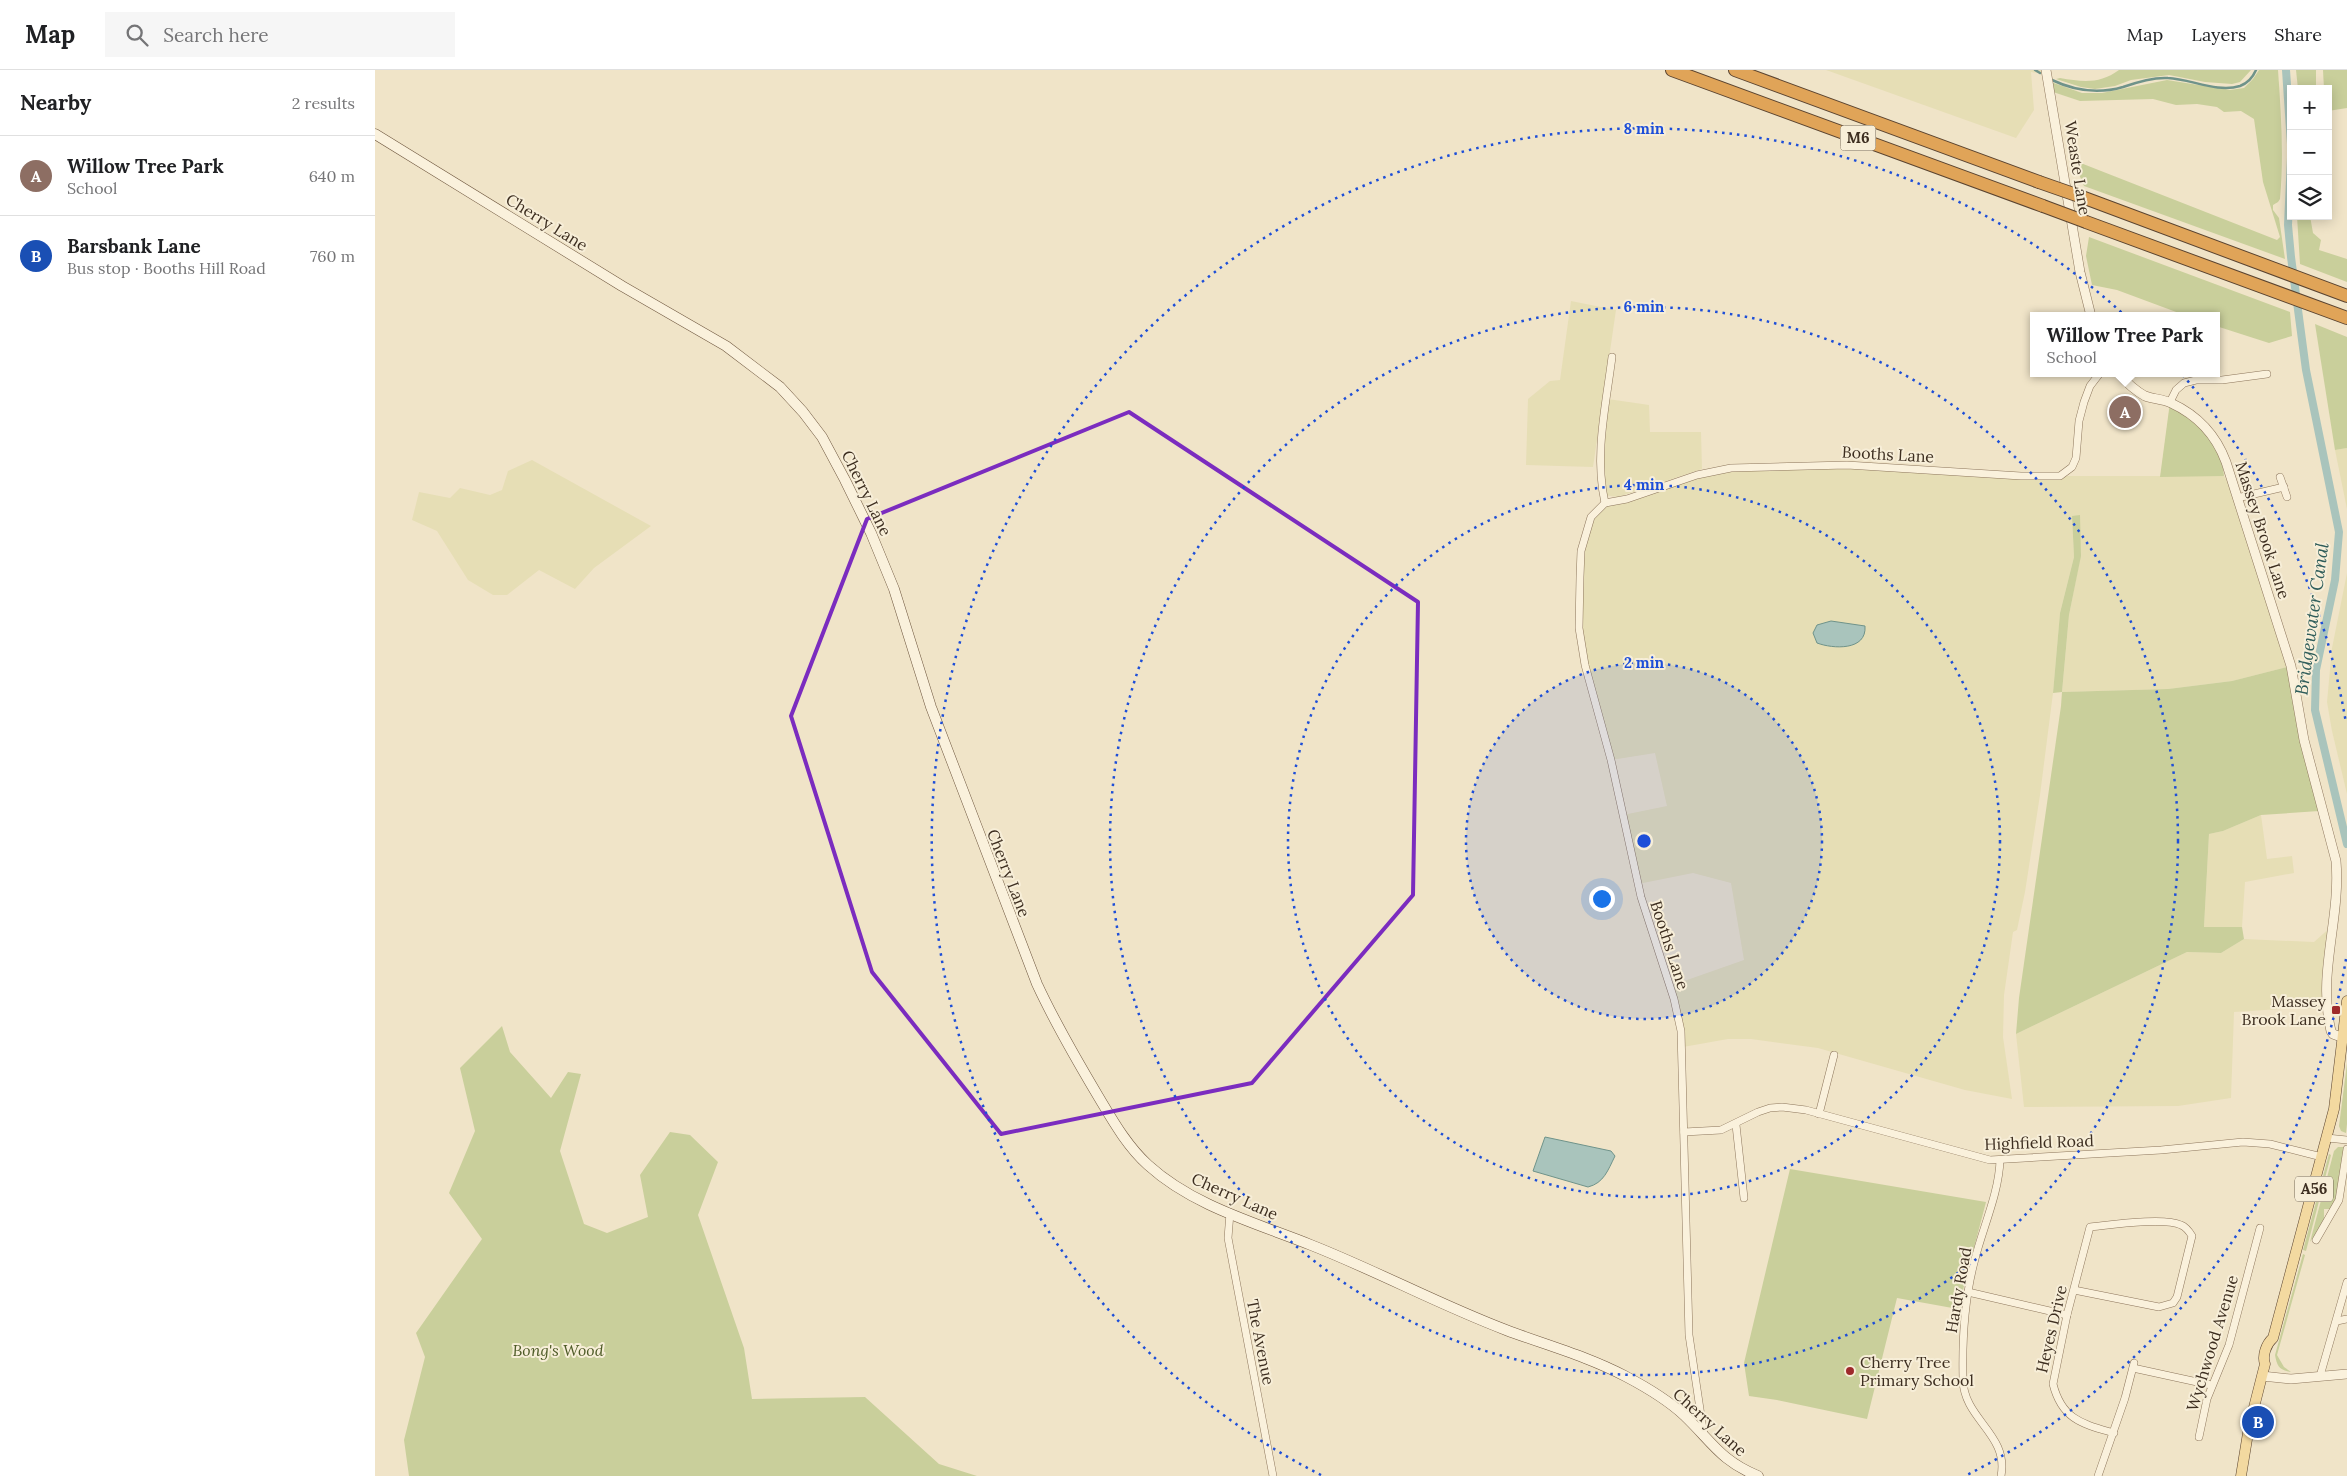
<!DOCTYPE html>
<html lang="en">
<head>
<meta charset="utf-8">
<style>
	body { margin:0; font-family:Lora,serif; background:#f6f6f6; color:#202124 }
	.controls { position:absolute; right:15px; top:15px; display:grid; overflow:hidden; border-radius:0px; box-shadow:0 2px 12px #0003 }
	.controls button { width:45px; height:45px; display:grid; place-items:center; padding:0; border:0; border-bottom:1px solid #e0e0e0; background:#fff; color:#202124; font:25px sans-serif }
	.you { position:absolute; left:1226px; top:828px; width:18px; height:18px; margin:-12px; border:4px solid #fff; border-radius:50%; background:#1a73e8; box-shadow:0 0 0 8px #1a73e833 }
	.badge { display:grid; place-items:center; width:32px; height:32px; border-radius:50%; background:#9e2a2b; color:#fff; font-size:16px; font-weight:700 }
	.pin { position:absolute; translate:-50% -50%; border:2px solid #fff; box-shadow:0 1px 5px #0006 }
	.popup { position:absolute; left:1655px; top:242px; width:190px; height:65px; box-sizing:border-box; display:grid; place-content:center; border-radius:0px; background:#fff; filter:drop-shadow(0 1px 4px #0005); font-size:16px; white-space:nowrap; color:#757577 }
	.popup b { font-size:19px; color:#202124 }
	.popup::after { content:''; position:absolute; left:50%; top:100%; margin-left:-10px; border:10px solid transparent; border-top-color:#fff }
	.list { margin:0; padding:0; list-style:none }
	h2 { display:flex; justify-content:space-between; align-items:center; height:65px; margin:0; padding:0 20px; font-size:21px }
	h2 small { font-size:16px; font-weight:400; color:#757577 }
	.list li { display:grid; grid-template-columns:32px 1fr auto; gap:15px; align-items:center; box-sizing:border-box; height:80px; padding:0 20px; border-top:1px solid #e0e0e0 }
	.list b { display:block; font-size:19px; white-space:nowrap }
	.list p { margin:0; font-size:16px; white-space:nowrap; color:#757577 }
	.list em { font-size:16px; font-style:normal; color:#757577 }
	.icon { flex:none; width:28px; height:28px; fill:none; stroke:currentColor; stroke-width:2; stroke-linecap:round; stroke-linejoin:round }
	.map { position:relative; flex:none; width:1972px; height:1406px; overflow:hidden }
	header { display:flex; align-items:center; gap:30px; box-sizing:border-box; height:70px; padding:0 25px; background:#fff; border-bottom:1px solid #e0e0e0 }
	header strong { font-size:24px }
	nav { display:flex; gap:28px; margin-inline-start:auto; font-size:18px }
	.search { width:350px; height:45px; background:#f6f6f6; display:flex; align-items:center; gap:12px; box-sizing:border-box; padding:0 18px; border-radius:0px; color:#757577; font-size:19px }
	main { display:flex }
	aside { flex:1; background:#fff }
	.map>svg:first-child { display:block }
	.farmland { fill:#e6deb5 }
	.green { fill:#c9cf9b }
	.water { fill:#a9c4bc; stroke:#6f938a }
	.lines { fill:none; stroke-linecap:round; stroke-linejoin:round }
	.stream { stroke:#6f938a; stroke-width:2.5 }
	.canal { stroke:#a9c4bc; stroke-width:8 }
	.minor-casing { stroke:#8d765c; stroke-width:8 }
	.tertiary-casing { stroke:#8d765c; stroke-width:10 }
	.secondary-casing { stroke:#6f573f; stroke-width:11 }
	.primary-casing { stroke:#5b4430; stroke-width:11 }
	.motorway-casing { stroke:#5b4430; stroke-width:14 }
	.minor { stroke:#faf1dc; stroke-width:7 }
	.tertiary { stroke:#faf1dc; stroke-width:9 }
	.secondary { stroke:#faf1dc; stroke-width:10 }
	.primary { stroke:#f3d9a0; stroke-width:10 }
	.motorway { stroke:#e0a458; stroke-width:12 }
	.motorway-bridge-casing { stroke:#5b4430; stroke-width:14; stroke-linecap:butt }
	.motorway-bridge { stroke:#e0a458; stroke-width:12 }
	.marked { fill:none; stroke:#7b2cbf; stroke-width:4; stroke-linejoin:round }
	.ring { fill:none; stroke:#1d4ed8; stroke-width:2.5; stroke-dasharray:2.5 5 }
	.poi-dot { fill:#9e2a2b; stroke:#f7eed8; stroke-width:2 }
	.labels { text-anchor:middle; stroke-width:4; stroke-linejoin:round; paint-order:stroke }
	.shield { fill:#f7eed8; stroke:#756857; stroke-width:1 }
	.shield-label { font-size:15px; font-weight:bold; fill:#3d2e20 }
	.street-label { font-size:16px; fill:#3d2e20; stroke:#f7eed8 }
	.poi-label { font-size:16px; fill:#3d2e20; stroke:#f7eed8; text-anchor:end }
	.park-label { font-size:16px; font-style:italic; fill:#4d5a26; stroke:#f7eed8 }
	.water-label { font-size:18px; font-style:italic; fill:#2f5d5a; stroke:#f7eed8 }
	.centre { fill:#1d4ed8; stroke:#f7eed8; stroke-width:2.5 }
	.ring-label { font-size:15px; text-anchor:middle; font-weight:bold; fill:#1d4ed8; stroke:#f7eed8; stroke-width:4; stroke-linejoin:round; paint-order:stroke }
</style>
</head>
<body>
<header>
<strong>Map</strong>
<div class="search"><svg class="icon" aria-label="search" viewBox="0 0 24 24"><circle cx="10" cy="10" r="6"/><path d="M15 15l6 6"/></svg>Search here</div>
<nav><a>Map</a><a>Layers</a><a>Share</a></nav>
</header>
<main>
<aside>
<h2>Nearby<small>2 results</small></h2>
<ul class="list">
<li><span class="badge" style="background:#8d6e63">A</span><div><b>Willow Tree Park</b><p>School</p></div><em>640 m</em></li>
<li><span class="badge" style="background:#1a4fb4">B</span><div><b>Barsbank Lane</b><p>Bus stop · Booths Hill Road</p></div><em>760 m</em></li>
</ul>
</aside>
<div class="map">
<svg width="1972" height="1406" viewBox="0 0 1972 1406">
	<rect width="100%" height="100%" fill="#f0e4c8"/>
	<g class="farmland">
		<polygon points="1451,0 1671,0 1672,4 1656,2 1659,40 1641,68"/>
		<polygon points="1196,231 1241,240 1218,397 1151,395 1153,329 1175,311 1185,310"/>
		<polygon points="1233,329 1274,335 1275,362 1326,362 1327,399 1243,427 1229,425 1228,366"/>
		<polygon points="1972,378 1972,439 1960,380"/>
		<polygon points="157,390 276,456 219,498 200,519 164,500 132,525 118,525 93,510 62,461 37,450 44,422 75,428 85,418 115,425 127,420 133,401"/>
		<polygon points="1434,395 1685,406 1849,406 1862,428 1916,596 1857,611 1793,619 1687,622 1694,545 1705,489 1705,446 1697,446 1699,487 1685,543 1678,623 1665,725 1650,822 1642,860 1638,862 1629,925 1628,967 1637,1029 1590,1020 1443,978 1376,969 1353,969 1308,977 1295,916 1369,890 1356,813 1318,803 1263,814 1248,745 1292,736 1280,683 1236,690 1204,558 1208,473 1224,437 1356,398"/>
		<polygon points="1972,503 1972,724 1957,661 1952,632 1957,578"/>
		<polygon points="1886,745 1892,789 1917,786 1919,803 1870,812 1867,857 1829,858 1834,764 1848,761"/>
		<polygon points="1957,856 1952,939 1920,938 1859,942 1856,1028 1803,1036 1649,1037 1641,964 1812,882 1846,883 1869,869 1939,872"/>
	</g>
	<g class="green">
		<path d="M 1744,0 L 1876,0 L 1865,12 L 1857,14 L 1830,12 L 1794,5 L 1756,10 L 1740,16 L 1720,19 L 1706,17 L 1681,9 L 1685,8 C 1708,12 1725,14 1744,0 Z"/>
		<path d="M 1884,0 L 1903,0 C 1906,43 1909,85 1905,129 L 1903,132 L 1898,135 L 1898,140 L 1904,148 L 1910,189 L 1709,116 L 1698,90 L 1902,170 L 1905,167 L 1888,112 L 1879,49 L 1866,41 L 1849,42 L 1842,37 L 1822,34 L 1801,35 L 1778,29 L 1705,31 L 1678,22 L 1676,12 L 1707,23 L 1727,23 L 1792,10 L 1855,20 L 1869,18 L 1878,9 Z"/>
		<polygon points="1921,0 1941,0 1941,19 1923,19"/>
		<polygon points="1948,0 1972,0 1972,38 1953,41 1953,19 1949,19"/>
		<polygon points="1922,146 1935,146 1938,163 1946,170 1944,180 1972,189 1972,212 1925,194"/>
		<polygon points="1714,167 1915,242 1917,266 1894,273 1841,256 1841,246 1812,246 1742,220 1717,215 1711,186"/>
		<polygon points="1940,254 1972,267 1972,378 1960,380"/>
		<polygon points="1795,332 1813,343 1845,376 1849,406 1785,407"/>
		<polygon points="1705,445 1706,486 1694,545 1687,622 1793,619 1857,611 1916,596 1944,741 1886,745 1848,761 1834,764 1829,857 1867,857 1869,869 1846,883 1812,882 1641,964 1644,928 1686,636 1687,622 1678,623 1685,543 1699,487 1697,446"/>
		<polygon points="127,956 135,982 176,1028 193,1002 206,1004 185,1081 209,1154 232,1163 273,1147 265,1105 295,1062 315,1065 343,1092 323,1145 369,1278 377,1329 490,1327 564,1394 602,1406 34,1406 29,1370 50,1287 41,1263 107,1169 74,1123 100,1061 85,998"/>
		<polygon points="1972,993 1972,1054 1971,1063 1966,1061 1964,1056"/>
		<polygon points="1963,1077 1969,1077 1961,1128 1955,1139 1949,1139 1949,1150 1935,1172 1959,1081"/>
		<polygon points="1954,1084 1956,1085 1931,1181 1928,1180"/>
		<polygon points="1415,1099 1611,1132 1583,1239 1522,1228 1492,1349 1402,1330 1374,1326 1369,1293"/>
		<path d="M 1928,1184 L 1930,1185 L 1902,1285 L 1909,1297 L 1916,1302 C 1904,1300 1902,1296 1900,1285 Z"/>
	</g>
	<g class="water">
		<path d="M 1456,551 L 1490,556 C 1492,581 1458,579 1442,573 L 1438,563 L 1442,555 Z"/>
		<path d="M 1170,1067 L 1236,1081 L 1240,1086 C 1233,1100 1229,1113 1213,1117 L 1158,1101 Z"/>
	</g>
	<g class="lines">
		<g class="stream">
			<polyline points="1660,0 1665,3"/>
			<path d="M 1677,10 C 1700,21 1724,24 1748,17 C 1762,12 1778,7 1793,8 C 1816,9 1842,23 1865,16 C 1873,13 1878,7 1881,0"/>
		</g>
		<g class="canal">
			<polyline points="1911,0 1916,74"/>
			<polyline points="1916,88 1913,155 1916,187 1931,300 1964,462 1960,510 1941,600 1940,640 1972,774"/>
		</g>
		<defs>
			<g id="minor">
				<polyline points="1795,332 1801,320 1809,313 1821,310 1847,310 1892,304"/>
				<polyline points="1905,407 1912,427"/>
				<polyline points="1862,428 1909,417"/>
				<path d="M 1230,433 C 1219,385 1231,335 1237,287"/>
				<polyline points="1444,1044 1459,985"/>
				<polyline points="1361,1055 1369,1128"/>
				<polyline points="1309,1062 1346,1060 1383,1042 1395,1038 1407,1037 1431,1040 1615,1090 1786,1080 1868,1072 1895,1074 1947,1087"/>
				<polyline points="1952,1068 1972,1070"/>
				<path d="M 1625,1090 C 1624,1123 1608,1157 1600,1189 C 1589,1229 1587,1269 1588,1310 C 1589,1350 1634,1364 1626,1406"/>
				<polyline points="855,1143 853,1168 898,1406"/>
				<polyline points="1941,1170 1964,1130 1972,1079"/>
				<path d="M 1699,1220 L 1784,1237 L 1798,1233 L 1802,1227 L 1817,1166 C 1814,1161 1811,1157 1806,1155 C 1789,1147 1735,1155 1715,1157 L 1692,1245 L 1678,1314 C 1687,1350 1708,1354 1739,1363"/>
				<polyline points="1593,1222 1692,1245"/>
				<polyline points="1962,1251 1972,1249"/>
				<polyline points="1758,1298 1836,1315"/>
				<polyline points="1945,1306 1972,1212"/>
				<polyline points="1329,1366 1314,1265 1306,961 1299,929 1266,827 1236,690 1210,595 1204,558 1205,507 1206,481 1216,447 1230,433 1252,429 1322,405 1356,398 1472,395 1646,406 1685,406 1697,397 1701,388 1704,351 1709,332 1715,316 1725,303"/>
				<polyline points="1824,1367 1832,1329 1854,1275 1885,1158"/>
				<polyline points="1723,1406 1750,1328 1759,1293"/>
			</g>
			<g id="tertiary">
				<polyline points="1671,0 1705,202 1716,246"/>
				<path d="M 1743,303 C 1750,311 1761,321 1770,326 C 1778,329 1788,329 1796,333 C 1822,345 1841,365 1851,392 L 1916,596 L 1929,670 L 1961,791 C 1966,849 1942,903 1956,961 L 1958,964 L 1966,967"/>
				<polyline points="1887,1306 1916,1309 1972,1304"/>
			</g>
			<path id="secondary" d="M 0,64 L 247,216 L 351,276 L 405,317 L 428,342 L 447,367 L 470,410 L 496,463 L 519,519 L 556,637 L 662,914 C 680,953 701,989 723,1026 C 738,1051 752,1076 773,1095 C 818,1136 881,1153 936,1175 C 1002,1201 1065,1235 1131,1260 C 1171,1275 1212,1286 1250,1306 C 1271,1317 1293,1330 1310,1346 C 1337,1372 1346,1391 1383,1406"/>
			<path id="primary" d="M 1866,1406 L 1874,1357 L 1890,1294 C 1887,1286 1891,1274 1898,1268 L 1959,1039 L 1972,931"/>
			<g id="motorway">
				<polyline points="1297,0 1668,136"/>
				<polyline points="1360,0 1664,112"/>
				<polyline points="1707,127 1972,226"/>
				<polyline points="1711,152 1972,248"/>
			</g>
		</defs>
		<use href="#minor" class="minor-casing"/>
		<use href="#tertiary" class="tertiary-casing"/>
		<use href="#secondary" class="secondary-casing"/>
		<use href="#primary" class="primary-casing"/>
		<use href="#motorway" class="motorway-casing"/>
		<use href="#minor" class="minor"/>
		<use href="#tertiary" class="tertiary"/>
		<use href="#secondary" class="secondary"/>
		<use href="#primary" class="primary"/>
		<use href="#motorway" class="motorway"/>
		<defs>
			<g id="motorway-bridge">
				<polyline points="1664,112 1707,127"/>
				<polyline points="1668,136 1711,152"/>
			</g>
		</defs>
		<use href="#motorway-bridge" class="motorway-bridge-casing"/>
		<use href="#motorway-bridge" class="motorway-bridge"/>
	</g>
	<path class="marked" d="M 754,342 L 1043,532 L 1038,825 L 877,1013 L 626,1064 L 497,902 L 416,646 L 492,449 Z"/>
	<circle cx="1269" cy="771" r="178" fill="#1d4ed8" fill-opacity=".12"/>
	<g class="ring">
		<circle cx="1269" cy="771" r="178"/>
		<circle cx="1269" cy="771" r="356"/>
		<circle cx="1269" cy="771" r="534"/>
		<path d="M1971 889A712 712 0 0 1 1592 1405M946 1405A712 712 0 1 1 1971 653"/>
	</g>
	<g class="poi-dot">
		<rect x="1956" y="935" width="10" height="10" rx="2.5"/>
		<circle cx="1475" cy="1301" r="5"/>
	</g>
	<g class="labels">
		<g class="shield">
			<rect x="1465.5" y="55.5" width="35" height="25" rx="4"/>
			<rect x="1920" y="1106.5" width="38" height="25" rx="4"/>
		</g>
		<g class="shield-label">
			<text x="1483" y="73">M6</text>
			<text x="1939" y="1124">A56</text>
		</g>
		<g class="street-label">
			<text transform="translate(1703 98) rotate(81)" y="6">Weaste Lane</text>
			<text transform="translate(172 152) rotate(32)" y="6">Cherry Lane</text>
			<text transform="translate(1513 384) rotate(3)" y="6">Booths Lane</text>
			<text transform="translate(492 423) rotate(64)" y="6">Cherry Lane</text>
			<text transform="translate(1888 460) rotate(72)" y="6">Massey Brook Lane</text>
			<text transform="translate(634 803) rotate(69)" y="6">Cherry Lane</text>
			<text transform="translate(1295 875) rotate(72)" y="6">Booths Lane</text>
			<text transform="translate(1664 1072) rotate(-2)" y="6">Highfield Road</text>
			<text transform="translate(860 1126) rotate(24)" y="6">Cherry Lane</text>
			<text transform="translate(1583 1220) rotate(-80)" y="6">Hardy Road</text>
			<text transform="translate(1676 1259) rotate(-77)" y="6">Heyes Drive</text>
			<text transform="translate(886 1272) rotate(79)" y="6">The Avenue</text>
			<text transform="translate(1837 1273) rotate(-73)" y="6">Wychwood Avenue</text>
			<text transform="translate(1335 1352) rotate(42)" y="6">Cherry Lane</text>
		</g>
		<g class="poi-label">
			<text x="1951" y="937">Massey<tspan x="1951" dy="18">Brook Lane</tspan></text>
			<text x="1485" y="1298" text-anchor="start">Cherry Tree<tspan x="1485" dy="18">Primary School</tspan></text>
		</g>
		<g class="park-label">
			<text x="183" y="1286">Bong's Wood</text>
		</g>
		<g class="water-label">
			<text transform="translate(1937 549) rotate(-82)" y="6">Bridgewater Canal</text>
		</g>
	</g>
	<circle cx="1269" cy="771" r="8" class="centre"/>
	<g class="ring-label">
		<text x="1269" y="64">8 min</text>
		<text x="1269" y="242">6 min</text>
		<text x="1269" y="420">4 min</text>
		<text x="1269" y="598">2 min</text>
	</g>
</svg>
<div class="controls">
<button>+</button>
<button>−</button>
<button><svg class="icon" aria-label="layers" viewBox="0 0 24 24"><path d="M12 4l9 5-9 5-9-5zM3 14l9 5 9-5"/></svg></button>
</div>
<div class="you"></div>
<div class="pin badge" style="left:1750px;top:342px;background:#8d6e63">A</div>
<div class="popup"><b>Willow Tree Park</b>School</div>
<div class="pin badge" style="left:1883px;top:1352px;background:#1a4fb4">B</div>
</div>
</main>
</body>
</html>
